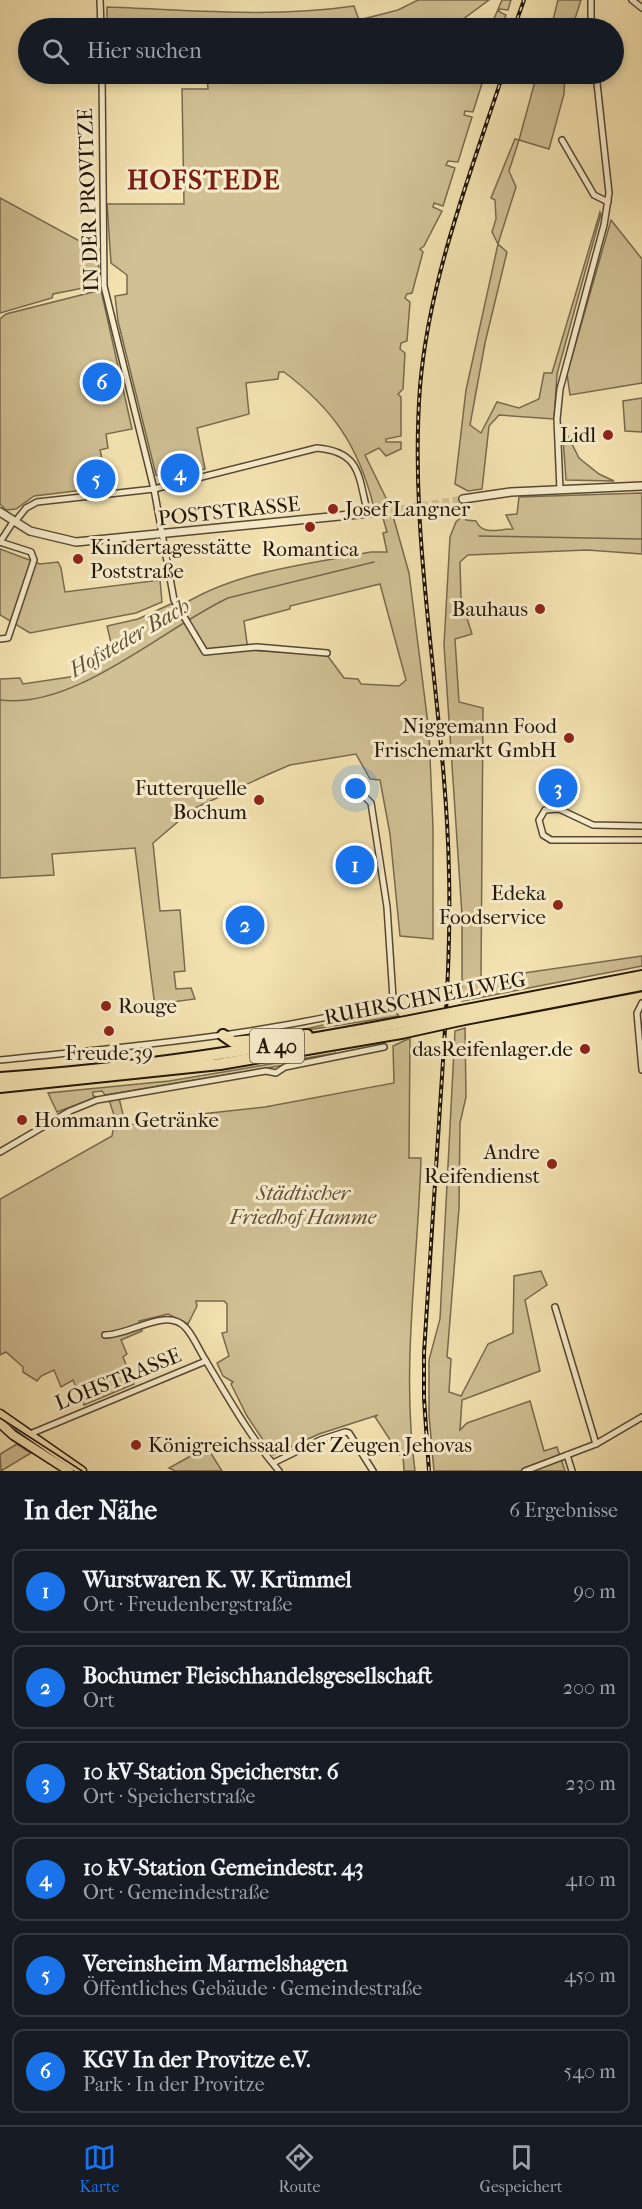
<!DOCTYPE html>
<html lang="de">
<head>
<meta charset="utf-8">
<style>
	body { margin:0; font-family:"IM FELL French Canon",serif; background:#242831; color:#f1f3f6 }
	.you { position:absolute; left:356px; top:789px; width:21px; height:21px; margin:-15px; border:4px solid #fff; border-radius:50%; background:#1a73e8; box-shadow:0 0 0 9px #1a73e833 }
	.badge { display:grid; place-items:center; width:39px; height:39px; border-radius:50%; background:#1a73e8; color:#fff; font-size:20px; font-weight:700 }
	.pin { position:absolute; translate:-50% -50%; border:3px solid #fff; box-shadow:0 2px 6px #0006 }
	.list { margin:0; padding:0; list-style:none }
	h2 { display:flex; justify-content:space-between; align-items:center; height:78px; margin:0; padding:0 24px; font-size:26px }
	h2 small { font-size:20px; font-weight:400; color:#9ea1a6 }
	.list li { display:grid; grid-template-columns:39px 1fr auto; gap:18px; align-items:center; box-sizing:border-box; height:84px; margin:0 12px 12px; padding:0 12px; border:2px solid #363941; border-radius:12px }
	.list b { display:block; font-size:22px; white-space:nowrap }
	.list p { margin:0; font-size:20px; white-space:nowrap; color:#9ea1a6 }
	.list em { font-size:20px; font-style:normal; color:#9ea1a6 }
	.icon { flex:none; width:33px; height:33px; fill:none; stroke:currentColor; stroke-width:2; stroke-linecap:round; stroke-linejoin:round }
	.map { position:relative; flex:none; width:642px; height:1471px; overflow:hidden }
	.search { position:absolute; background:#171b24; box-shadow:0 3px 9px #0003; left:18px; right:18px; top:18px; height:66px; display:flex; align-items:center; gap:15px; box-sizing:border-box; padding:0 21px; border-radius:33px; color:#9ea1a6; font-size:22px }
	.sheet { height:654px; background:#171b24 }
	nav { display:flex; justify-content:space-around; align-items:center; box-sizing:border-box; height:84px; border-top:2px solid #363941; background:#171b24; font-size:16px; color:#9ea1a6 }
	nav a { display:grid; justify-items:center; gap:3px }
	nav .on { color:#1a73e8 }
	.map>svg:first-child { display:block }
	.green { fill:#d0c094; stroke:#786a4e; stroke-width:1.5; fill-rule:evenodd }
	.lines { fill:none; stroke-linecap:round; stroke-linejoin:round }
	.stream { stroke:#74674a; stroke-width:1.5 }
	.tertiary-tunnel { stroke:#d4c498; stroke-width:7; stroke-dasharray:7 3.5; stroke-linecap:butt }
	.minor-casing { stroke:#554832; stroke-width:8 }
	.tertiary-casing { stroke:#554832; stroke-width:10 }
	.primary-casing { stroke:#201507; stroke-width:11 }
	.motorway-casing { stroke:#201507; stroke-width:14 }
	.minor { stroke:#f8edcc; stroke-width:5 }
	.tertiary { stroke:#f8edcc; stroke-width:7 }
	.primary { stroke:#f4e3b1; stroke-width:8 }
	.motorway { stroke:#f4e3b1; stroke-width:10 }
	.tram { stroke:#201507; stroke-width:1.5 }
	.rail-casing { stroke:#201507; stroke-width:4 }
	.rail { stroke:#f8edcc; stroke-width:1.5; stroke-dasharray:4.5; stroke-linecap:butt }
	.motorway-bridge-casing { stroke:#201507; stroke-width:14; stroke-linecap:butt }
	.motorway-bridge { stroke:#f4e3b1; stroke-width:10 }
	.poi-dot { fill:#8f2418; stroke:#f8edcc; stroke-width:2 }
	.labels { text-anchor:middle; stroke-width:6; stroke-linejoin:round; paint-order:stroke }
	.shield { fill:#f8edcc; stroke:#615642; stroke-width:1.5 }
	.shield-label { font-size:20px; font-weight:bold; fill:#201507 }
	.street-label { font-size:21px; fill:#201507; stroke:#f8edcc }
	.poi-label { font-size:21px; fill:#201507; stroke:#f8edcc; text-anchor:end }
	.park-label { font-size:21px; font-style:italic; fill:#5e5138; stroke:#f8edcc }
	.water-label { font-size:22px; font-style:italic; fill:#5f5239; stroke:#f8edcc }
	.district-label { font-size:27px; font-weight:bold; letter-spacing:1.5px; fill:#7a1f14; stroke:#f8edcc }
</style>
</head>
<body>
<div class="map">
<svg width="642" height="1471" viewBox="0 0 642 1471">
	<rect width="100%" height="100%" fill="#f4e3b1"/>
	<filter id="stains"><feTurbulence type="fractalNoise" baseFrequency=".00333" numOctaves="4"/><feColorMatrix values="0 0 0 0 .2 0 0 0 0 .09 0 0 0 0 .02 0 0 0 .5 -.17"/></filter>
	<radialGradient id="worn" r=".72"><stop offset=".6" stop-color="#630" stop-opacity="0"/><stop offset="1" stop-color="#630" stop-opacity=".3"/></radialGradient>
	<g class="green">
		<path d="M 418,0 L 489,0 L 451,28 L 107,28 L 107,7 C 191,10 272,18 354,6 L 359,20 L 398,10 Z"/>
		<polygon points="502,0 511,0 508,10 500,9 498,11 506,15 501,28 490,28"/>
		<polygon points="558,0 581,0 572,28 551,28"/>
		<path d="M 207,74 L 485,74 L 473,112 L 465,111 L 464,115 L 472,117 L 458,162 L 448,161 L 446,165 L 455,168 L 443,206 L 434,203 L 433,207 L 442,211 L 424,246 L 420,249 L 423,252 L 412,293 L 407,294 L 405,298 L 410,302 L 407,341 L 401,343 L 400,349 L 405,353 L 403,389 L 398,394 L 401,397 L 401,436 L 386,439 L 386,442 L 401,442 L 401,449 L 386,456 L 379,448 L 365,455 L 387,500 L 382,505 L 373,504 C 358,445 332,408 284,372 L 279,372 L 278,379 L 246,383 L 249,414 L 197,428 L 205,469 L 164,479 L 156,475 L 118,321 L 115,296 L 127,294 L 127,275 L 111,263 L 107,204 L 184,204 L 182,89 L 208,89 Z"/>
		<polygon points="537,74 565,74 564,94 549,149 519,140 509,171 516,187 498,244 507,252 485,343 470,425 481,433 497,402 519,408 539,399 544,373 552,373 600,212 601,214 557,374 554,419 499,415 489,426 482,489 468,491 455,484 466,390 498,244 492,232 496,219 495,200 491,198 515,139 519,140"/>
		<polygon points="0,198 98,251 99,285 53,294 52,298 0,313"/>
		<polygon points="611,220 642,259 642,383 570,395 567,374"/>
		<polygon points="101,290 132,429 106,434 108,448 100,450 108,487 34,496 16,509 6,510 0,504 0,319 6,314"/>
		<polygon points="642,398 642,432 625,431 623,401"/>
		<polygon points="562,424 579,458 599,474 614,481 566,480"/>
		<path d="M 642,493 L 642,554 L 587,550 L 468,555 L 460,562 L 461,599 L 472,634 L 455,639 L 459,702 L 483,708 L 481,979 L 642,956 L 642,966 L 462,1001 L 462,915 L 444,645 L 450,537 L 456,522 L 465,514 L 466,520 L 476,521 C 483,536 497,529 513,529 L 506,515 L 517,514 L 519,497 Z"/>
		<path d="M 393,516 L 409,573 L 429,732 L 433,828 L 433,939 L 400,936 L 390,834 L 380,780 L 370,779 L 356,754 L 290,765 L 269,774 L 193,809 L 153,843 L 160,911 L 180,910 L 185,971 L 174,972 L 176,989 L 191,988 L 195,999 L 165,1003 L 155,1007 L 135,848 L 52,854 L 54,875 L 0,878 L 0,679 L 20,678 L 23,684 L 83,675 L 114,655 L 107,626 L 138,619 L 173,603 L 176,609 C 232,571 305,565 371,552 L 387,552 L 383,533 L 387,532 L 383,518 ZM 380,584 L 406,680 L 399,686 L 361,684 L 358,679 L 344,678 L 327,655 L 248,650 L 244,621 L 290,609 L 290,606 Z"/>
		<polygon points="0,549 40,564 58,562 61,568 65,592 160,580 162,602 136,613 30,633 0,615"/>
		<polygon points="393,1009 399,1016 301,1031 301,1030"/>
		<polygon points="465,1028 466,1097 460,1123 459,1208 447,1357 451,1359 449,1392 461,1396 488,1344 513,1333 514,1276 541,1271 547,1285 525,1300 540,1371 462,1400 460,1430 467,1423 530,1401 544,1451 557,1447 565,1471 434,1471 429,1415 429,1360 440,1319 455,1031"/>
		<path d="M 410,1038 L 409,1158 L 421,1158 C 418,1263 401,1367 415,1471 L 404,1471 L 403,1455 L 400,1455 L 375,1417 L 378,1415 L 319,1434 L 273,1455 L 247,1416 L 231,1384 L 233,1382 L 223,1376 L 217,1363 L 229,1356 L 222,1333 L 227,1332 L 227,1304 L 224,1301 L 196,1301 L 197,1306 L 188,1324 L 168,1314 L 139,1321 L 142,1331 L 121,1340 L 127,1354 L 123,1357 L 134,1384 L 84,1405 L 73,1380 L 61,1387 L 54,1370 L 41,1376 L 37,1381 L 23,1372 L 23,1367 L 6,1352 L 0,1355 L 0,1199 L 112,1136 L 115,1118 L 109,1100 L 119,1098 L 126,1127 L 146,1120 L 265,1107 L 394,1083 L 393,1046 Z"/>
		<polygon points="336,1053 303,1062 105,1095 102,1091 93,1092 93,1096 98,1097 57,1112 48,1093 169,1081"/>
		<polygon points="17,1444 31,1453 1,1471 0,1454"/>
		<polygon points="207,1447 222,1471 175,1471 169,1468"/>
	</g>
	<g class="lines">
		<g class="stream">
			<polyline points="479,536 642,539"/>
			<path d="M 0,700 C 75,710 162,629 228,598 L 374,562"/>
		</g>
		<polyline class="tertiary-tunnel" points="380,512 463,499"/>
		<defs>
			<g id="minor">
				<polyline points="100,0 101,28"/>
				<polyline points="591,0 591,28"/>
				<polyline points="632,0 642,8"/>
				<polyline points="102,74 104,286 154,489 174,600 205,652 257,647 327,653"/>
				<polyline points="562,140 594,195 608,202"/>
				<polyline points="560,490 557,419 560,389 604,225 609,193 596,74"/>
				<path d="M 18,518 L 26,508 L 37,502 L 154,489 L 317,448 C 362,452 358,477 368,514"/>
				<polyline points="0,542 31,552 34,560 8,638 0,639"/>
				<polyline points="0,542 13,522"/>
				<polyline points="642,826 593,825 559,809 545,810 539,820 543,835 551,840 642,840"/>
				<polyline points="642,1003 637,1013 642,1070"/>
				<path d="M 0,1060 C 131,1046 261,1036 388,1003 L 393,998 L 387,907 L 371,803 L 365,797"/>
				<polyline points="0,1152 70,1111 97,1100 266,1071 276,1073 285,1067 384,1047"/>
				<polyline points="555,1307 596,1444"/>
				<path d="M 206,1361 C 229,1399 250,1437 279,1471"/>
				<path d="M 30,1434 L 206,1361 C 199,1350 194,1337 186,1328 C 167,1306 131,1335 105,1335"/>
				<polyline points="567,1455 572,1471"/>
				<polyline points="273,1463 320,1440 345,1432 349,1433 373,1471"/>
				<polyline points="525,1471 596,1444 642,1417"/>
			</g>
			<g id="tertiary">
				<polyline points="463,499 511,492 642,486"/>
				<polyline points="0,512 30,531 76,542 380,512"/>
			</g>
			<g id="primary">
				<polyline points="0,1414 82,1471"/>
				<polyline points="0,1423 13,1435 69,1471"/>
			</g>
			<g id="motorway">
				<polyline points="461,1011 642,976"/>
				<polyline points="460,1020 642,985"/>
				<polyline points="223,1035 233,1042 307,1035"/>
				<path d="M 0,1078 C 135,1069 267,1048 400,1023"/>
				<polyline points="0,1087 220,1064 401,1033"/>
			</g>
		</defs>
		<use href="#minor" class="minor-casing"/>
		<use href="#tertiary" class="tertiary-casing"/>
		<use href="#primary" class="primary-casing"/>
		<use href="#motorway" class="motorway-casing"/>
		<use href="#minor" class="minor"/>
		<use href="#tertiary" class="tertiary"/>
		<use href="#primary" class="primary"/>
		<use href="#motorway" class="motorway"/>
		<polyline class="tram" points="0,1418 82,1471"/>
		<defs>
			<g id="rail">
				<polyline points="514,28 524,0"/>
				<path d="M 429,1471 L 424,1398 L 424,1353 C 429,1271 434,1189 440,1107 C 445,1029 451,951 449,873 C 446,711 408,547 420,387 C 429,279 470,175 503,74"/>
			</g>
		</defs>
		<use href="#rail" class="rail-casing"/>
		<use href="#rail" class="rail"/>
		<defs>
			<g id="motorway-bridge">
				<polyline points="400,1023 461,1011"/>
				<polyline points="401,1033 460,1020"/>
			</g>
		</defs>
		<use href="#motorway-bridge" class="motorway-bridge-casing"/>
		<use href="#motorway-bridge" class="motorway-bridge"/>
	</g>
	<g class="poi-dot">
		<circle cx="608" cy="435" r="6"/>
		<circle cx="333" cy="509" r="6"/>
		<circle cx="310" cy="527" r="6"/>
		<circle cx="78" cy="559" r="6"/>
		<circle cx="540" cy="609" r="6"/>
		<circle cx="569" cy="738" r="6"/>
		<circle cx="259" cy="800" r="6"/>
		<circle cx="558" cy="905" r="6"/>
		<circle cx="106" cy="1006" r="6"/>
		<circle cx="109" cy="1031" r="6"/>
		<circle cx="585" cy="1049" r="6"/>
		<circle cx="22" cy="1120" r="6"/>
		<circle cx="552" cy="1164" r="6"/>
		<circle cx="136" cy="1445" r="6"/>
	</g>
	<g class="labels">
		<rect class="shield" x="250" y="1029" width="54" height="34" rx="4.5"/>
		<g class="shield-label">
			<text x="277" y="1053">A 40</text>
		</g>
		<g class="street-label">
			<text transform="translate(88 200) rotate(-92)" y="7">IN DER PROVITZE</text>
			<text transform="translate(229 511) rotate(-6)" y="7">POSTSTRASSE</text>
			<text transform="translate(425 998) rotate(-11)" y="7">RUHRSCHNELLWEG</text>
			<text transform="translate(118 1379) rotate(-22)" y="7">LOHSTRASSE</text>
		</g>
		<g class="poi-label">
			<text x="596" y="442">Lidl</text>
			<text x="345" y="516" text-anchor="start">Josef Langner</text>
			<text x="90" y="554" text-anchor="start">Kindertagesstätte<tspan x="90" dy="24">Poststraße</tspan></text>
			<text x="310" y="556" text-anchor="middle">Romantica</text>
			<text x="528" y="616">Bauhaus</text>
			<text x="557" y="733">Niggemann Food<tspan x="557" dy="24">Frischemarkt GmbH</tspan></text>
			<text x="247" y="795">Futterquelle<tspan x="247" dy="24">Bochum</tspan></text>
			<text x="546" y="900">Edeka<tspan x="546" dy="24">Foodservice</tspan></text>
			<text x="118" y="1013" text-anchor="start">Rouge</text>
			<text x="573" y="1056">dasReifenlager.de</text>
			<text x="109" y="1060" text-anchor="middle">Freude 39</text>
			<text x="34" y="1127" text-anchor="start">Hommann Getränke</text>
			<text x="540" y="1159">Andre<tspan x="540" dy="24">Reifendienst</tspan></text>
			<text x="148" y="1452" text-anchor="start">Königreichssaal der Zeugen Jehovas</text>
		</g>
		<g class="park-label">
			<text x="303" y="1200">Städtischer<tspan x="303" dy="24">Friedhof Hamme</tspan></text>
		</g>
		<g class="water-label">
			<text transform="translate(129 637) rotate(-30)" y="8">Hofsteder Bach</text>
		</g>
		<g class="district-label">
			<text x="204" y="189">HOFSTEDE</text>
		</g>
	</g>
	<rect width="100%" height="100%" filter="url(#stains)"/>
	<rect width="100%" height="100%" fill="url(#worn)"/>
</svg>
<div class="you"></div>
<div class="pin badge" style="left:355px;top:865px">1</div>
<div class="pin badge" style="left:245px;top:925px">2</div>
<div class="pin badge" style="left:558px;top:788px">3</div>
<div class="pin badge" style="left:180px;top:473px">4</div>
<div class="pin badge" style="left:96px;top:479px">5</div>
<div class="pin badge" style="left:102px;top:382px">6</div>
<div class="search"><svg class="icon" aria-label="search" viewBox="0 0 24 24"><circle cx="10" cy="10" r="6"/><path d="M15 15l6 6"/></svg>Hier suchen</div>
</div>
<section class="sheet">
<h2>In der Nähe<small>6 Ergebnisse</small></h2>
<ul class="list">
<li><span class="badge">1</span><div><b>Wurstwaren K. W. Krümmel</b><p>Ort · Freudenbergstraße</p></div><em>90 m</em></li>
<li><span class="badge">2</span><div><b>Bochumer Fleischhandelsgesellschaft</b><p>Ort</p></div><em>200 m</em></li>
<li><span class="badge">3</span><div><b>10 kV-Station Speicherstr. 6</b><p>Ort · Speicherstraße</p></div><em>230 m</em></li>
<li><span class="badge">4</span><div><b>10 kV-Station Gemeindestr. 43</b><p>Ort · Gemeindestraße</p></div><em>410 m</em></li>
<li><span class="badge">5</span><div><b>Vereinsheim Marmelshagen</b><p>Öffentliches Gebäude · Gemeindestraße</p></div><em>450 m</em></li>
<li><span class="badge">6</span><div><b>KGV In der Provitze e.V.</b><p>Park · In der Provitze</p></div><em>540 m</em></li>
</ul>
</section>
<nav>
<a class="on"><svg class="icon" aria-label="map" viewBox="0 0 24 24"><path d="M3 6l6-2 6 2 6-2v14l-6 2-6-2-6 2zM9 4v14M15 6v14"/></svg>Karte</a>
<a><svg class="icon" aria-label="directions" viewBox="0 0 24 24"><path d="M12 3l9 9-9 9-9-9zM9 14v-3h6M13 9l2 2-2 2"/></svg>Route</a>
<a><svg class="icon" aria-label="saved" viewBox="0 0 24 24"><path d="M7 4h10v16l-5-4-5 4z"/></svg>Gespeichert</a>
</nav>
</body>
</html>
